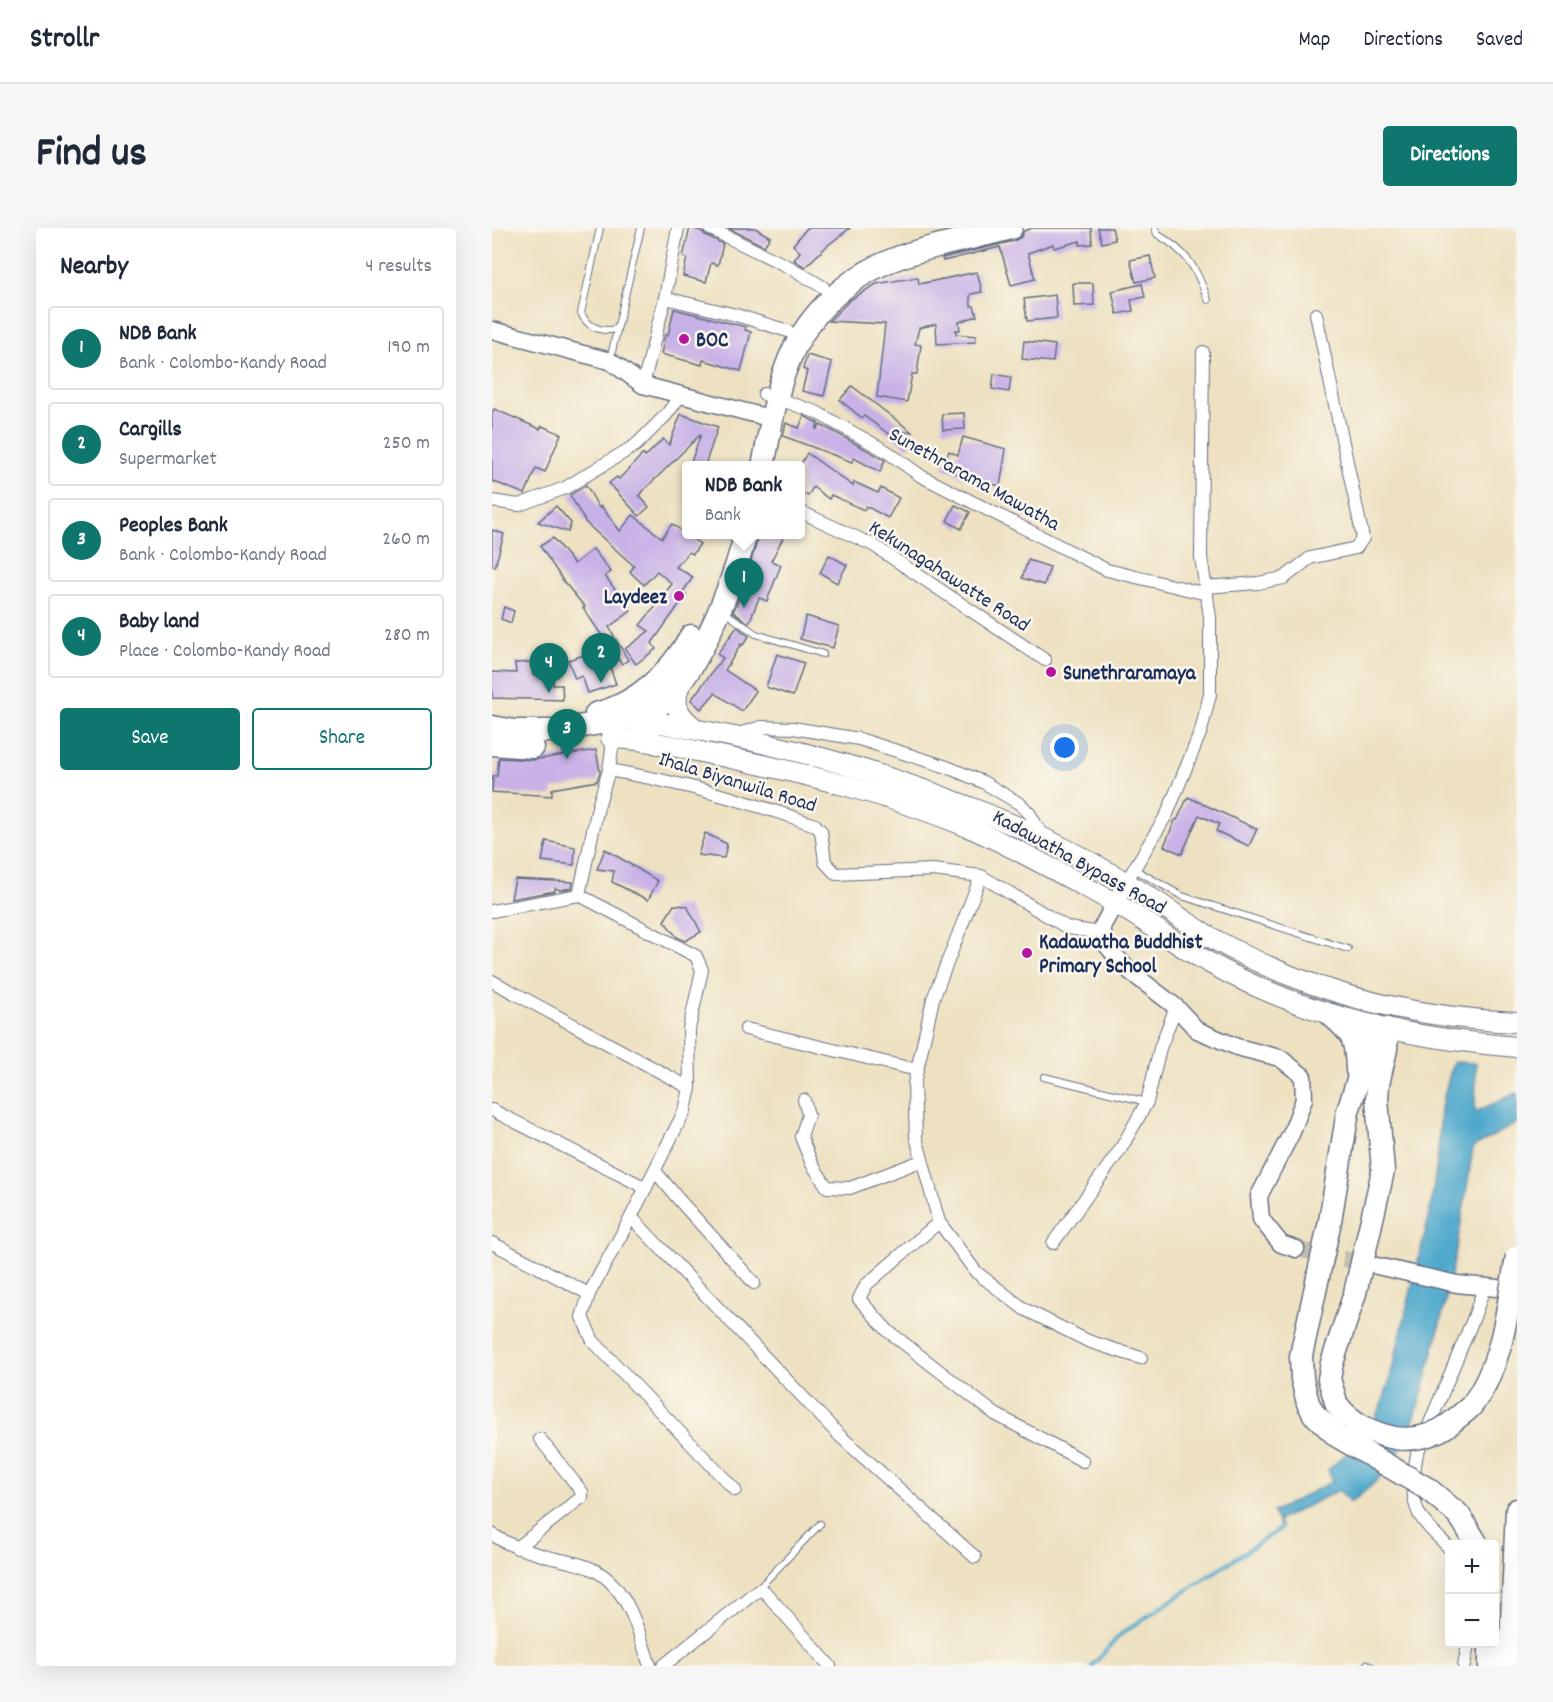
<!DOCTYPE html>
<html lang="en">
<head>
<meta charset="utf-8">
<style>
	body { margin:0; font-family:Dekko,sans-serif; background:#f6f6f7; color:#1f2937 }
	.controls { position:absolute; right:18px; bottom:18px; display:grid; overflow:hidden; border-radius:6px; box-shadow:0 6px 24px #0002 }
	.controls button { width:54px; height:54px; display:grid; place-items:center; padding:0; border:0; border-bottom:2px solid #e0e1e3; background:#fff; color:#1f2937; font:30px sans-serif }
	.you { position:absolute; left:573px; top:520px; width:21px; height:21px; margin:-15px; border:4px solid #fff; border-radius:50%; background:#1a73e8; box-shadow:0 0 0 9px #1a73e833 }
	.badge { display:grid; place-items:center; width:39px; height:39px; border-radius:50%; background:#0f766e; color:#fff; font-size:20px; font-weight:700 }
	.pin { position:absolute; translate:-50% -50px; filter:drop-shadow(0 2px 3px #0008) }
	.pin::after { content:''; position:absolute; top:32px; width:21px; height:18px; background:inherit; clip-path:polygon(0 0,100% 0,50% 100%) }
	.popup { position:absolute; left:190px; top:233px; width:123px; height:78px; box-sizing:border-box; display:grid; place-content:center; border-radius:6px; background:#fff; filter:drop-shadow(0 2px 4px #0005); font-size:20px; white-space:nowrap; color:#747a83 }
	.popup b { font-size:22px; color:#1f2937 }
	.popup::after { content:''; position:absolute; left:50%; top:100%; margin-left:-12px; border:12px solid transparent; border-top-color:#fff }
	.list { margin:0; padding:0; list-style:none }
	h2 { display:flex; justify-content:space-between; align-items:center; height:78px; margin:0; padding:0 24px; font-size:26px }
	h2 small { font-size:20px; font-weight:400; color:#747a83 }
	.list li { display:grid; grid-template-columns:39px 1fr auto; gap:18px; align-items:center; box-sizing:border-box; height:84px; margin:0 12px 12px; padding:0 12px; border:2px solid #e0e1e3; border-radius:6px }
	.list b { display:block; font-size:22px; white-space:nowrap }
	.list p { margin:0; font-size:20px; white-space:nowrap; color:#747a83 }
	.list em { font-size:20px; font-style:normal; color:#747a83 }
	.actions { display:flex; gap:12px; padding:18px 24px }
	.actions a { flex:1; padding:14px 0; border:2px solid #0f766e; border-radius:6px; text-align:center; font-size:21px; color:#0f766e }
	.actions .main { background:#0f766e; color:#fff }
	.map { position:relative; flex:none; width:1025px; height:1438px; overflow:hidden; border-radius:6px }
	header { display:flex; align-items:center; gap:36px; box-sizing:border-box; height:84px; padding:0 30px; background:#fff; border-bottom:2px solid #e0e1e3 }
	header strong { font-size:28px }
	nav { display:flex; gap:33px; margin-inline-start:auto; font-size:21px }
	.intro { display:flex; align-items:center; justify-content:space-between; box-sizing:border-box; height:144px; padding:0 36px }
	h1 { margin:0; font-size:42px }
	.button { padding:15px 27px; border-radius:6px; background:#0f766e; color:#fff; font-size:21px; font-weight:700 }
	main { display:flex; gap:36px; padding:0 36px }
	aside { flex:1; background:#fff; border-radius:6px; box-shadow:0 6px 24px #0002 }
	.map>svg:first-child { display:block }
	.water { fill:#4ea8cc; stroke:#346c95; stroke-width:1.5 }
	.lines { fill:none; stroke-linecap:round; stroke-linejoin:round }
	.stream { stroke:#4ea8cc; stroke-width:4 }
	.building { fill:#c8b1e7 }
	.secondary-tunnel { stroke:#c3bdad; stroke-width:16; stroke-dasharray:16 8; stroke-linecap:butt }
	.lane-casing { stroke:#646d81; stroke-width:8 }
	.street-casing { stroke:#646d81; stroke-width:14 }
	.secondary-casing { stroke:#646d81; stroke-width:19 }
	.primary-casing { stroke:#646d81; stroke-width:22 }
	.highway-casing { stroke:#646d81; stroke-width:25 }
	.lane { stroke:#fff; stroke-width:6 }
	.street { stroke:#fff; stroke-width:12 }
	.secondary { stroke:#fff; stroke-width:16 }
	.primary { stroke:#fff; stroke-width:20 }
	.highway { stroke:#fff; stroke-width:22 }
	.highway-bridge-casing { stroke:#646d81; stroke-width:25; stroke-linecap:butt }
	.highway-bridge { stroke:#fff; stroke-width:22 }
	.poi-dot { fill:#b5179e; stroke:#fbf7ec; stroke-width:2 }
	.labels { text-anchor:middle; stroke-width:5; stroke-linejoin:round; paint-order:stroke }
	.poi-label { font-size:21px; font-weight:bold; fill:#1b2f5e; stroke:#fbf7ec; text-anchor:start }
	.street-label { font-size:21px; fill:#1b2f5e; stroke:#fbf7ec }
</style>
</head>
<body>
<header>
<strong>Strollr</strong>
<nav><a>Map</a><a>Directions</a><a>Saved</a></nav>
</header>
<div class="intro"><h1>Find us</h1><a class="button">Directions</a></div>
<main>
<aside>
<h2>Nearby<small>4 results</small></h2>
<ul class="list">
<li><span class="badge">1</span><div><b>NDB Bank</b><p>Bank · Colombo-Kandy Road</p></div><em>190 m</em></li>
<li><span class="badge">2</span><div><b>Cargills</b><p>Supermarket</p></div><em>250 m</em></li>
<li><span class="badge">3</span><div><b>Peoples Bank</b><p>Bank · Colombo-Kandy Road</p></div><em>260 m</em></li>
<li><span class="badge">4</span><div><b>Baby land</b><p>Place · Colombo-Kandy Road</p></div><em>280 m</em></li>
</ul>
<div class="actions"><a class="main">Save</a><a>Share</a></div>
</aside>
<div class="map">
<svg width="1025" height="1438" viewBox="0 0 1025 1438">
	<rect width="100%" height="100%" fill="#fbf7ec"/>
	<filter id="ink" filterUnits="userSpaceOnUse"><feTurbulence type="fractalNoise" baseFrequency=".0167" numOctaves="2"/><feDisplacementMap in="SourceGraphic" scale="12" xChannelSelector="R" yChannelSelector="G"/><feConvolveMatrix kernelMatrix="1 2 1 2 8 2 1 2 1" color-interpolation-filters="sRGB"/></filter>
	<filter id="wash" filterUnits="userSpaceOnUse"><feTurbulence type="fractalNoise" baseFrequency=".008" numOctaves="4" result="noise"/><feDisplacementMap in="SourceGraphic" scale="24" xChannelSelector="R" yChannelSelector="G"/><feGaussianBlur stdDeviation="1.35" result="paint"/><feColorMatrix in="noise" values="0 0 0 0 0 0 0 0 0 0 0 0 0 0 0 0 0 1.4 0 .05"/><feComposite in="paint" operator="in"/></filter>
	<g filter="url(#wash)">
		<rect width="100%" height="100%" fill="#ede1c1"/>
		<path class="water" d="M 961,834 L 984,835 L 983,884 L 1025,865 L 1025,895 L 981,919 C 971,991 958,1061 939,1131 C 930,1167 922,1203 901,1234 C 889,1250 874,1263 858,1275 L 847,1262 L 787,1292 L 789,1300 L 781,1284 L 841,1253 L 836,1242 L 868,1214 L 879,1197 L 889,1179 L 897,1154 L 937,988 L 945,935 L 949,880 Z"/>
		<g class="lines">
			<polyline class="stream" points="600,1438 629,1406 789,1300"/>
		</g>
		<g id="blocks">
			<g class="building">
				<polygon points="198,0 209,3 213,7 231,16 226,37 219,35 214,54 191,48 195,30 191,29"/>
				<polygon points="236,0 263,0 278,9 272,18"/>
				<polygon points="315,0 358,0 335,18 313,39 302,32 308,24 301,17"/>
				<polygon points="540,0 599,0 600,16 588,17 588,13 562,20 561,16 536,25 543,51 519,57 508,19 451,33 450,30 522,13 529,9 532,3"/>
				<polygon points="606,0 620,0 623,12 610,15"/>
				<polygon points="658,28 663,50 644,54 638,32"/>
				<polygon points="485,44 490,64 479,66 478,69 479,78 482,78 485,88 467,94 468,102 464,102 464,106 484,108 484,114 445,116 444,96 427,100 423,116 429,117 425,146 420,146 415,174 385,169 393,96 337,93 358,72 384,56 426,49 427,56"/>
				<polygon points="581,55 601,55 602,77 582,78"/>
				<polygon points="650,56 653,69 639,72 641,83 625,86 620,63"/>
				<polygon points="563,67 565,90 535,93 532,71"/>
				<polygon points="182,81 254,99 253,102 259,104 249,143 211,132 210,137 169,126 173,107 176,107"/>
				<polygon points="532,113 563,117 561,134 530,131"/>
				<polygon points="315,127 340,134 332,168 310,163 315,143 311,141"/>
				<polygon points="502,146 519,149 517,164 500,161"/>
				<polygon points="360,158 420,204 404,204 422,211 416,220 372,188 370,190 348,172"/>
				<polygon points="2,181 48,201 50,198 69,206 53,244 44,240 33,266 0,253 0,186"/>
				<polygon points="472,185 473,201 451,202 450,186"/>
				<polygon points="189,186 226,199 213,237 198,237 209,206 147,267 157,279 147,288 117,255 125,249 127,251 151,226 153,229 171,211 177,217"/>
				<polygon points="312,188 326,195 324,202 328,197 339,202 393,232 388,244 362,230 360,234 291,208 294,195 307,200"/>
				<polygon points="471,209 514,221 508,258 467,248 467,246 451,240 457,223 466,227"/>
				<polygon points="315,225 361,258 362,254 386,265 389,260 407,270 396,290 374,278 372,282 339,267 337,271 321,259 316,268 309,264 309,236"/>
				<polygon points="94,257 107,280 109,278 128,303 141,287 170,310 180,296 208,316 201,326 197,324 184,339 201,349 190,365 194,367 160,415 164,421 144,436 133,421 157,403 148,397 173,367 172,366 180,356 165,343 152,357 138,344 142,338 94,295 78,267"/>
				<polygon points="463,277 478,284 469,301 455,293"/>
				<polygon points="64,278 79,295 76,304 46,294"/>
				<polygon points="0,302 12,306 3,339 0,338"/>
				<polygon points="267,306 293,306 279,333 289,337 275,373 267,370 257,395 241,384 250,364"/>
				<polygon points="61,310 82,336 101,321 119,344 113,348 139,383 117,399 136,432 130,436 126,431 117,436 124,456 96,465 90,448 83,451 76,432 111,421 109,418 115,415 91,380 93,379 72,354 48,318"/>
				<polygon points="337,327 355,337 345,355 328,345"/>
				<polygon points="536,332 558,339 552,357 530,350"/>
				<polygon points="12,379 22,383 19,395 9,391"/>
				<polygon points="314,388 347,398 341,420 308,411"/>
				<polygon points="245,399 257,408 251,417 249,416 233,442 264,463 250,483 223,465 209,481 199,472 231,430 225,426"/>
				<polygon points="285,426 312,435 301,468 274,459"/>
				<polygon points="41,434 41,447 61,447 61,457 70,457 71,472 0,470 0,444 24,445 23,435"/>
				<polygon points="104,522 108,544 105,553 60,561 60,568 0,564 1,548 5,548 7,530 41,532"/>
				<polygon points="696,569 765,601 757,618 724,603 727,596 707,587 690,626 672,618 683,592 685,592"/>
				<polygon points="213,605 235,616 232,630 206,627"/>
				<polygon points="54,613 83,619 82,637 50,633"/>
				<polygon points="113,621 166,653 156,672 120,654 122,643 105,641"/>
				<polygon points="23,651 63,653 81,654 80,660 68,662 63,660 63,663 19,671"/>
				<polygon points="182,677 195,678 209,704 193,713 185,709 172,693"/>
			</g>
		</g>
	</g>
	<g filter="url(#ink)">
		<use href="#blocks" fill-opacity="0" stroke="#646d81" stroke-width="1.5"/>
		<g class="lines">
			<polyline class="secondary-tunnel" points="804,1021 881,1037"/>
			<defs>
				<g id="lane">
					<path d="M 108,0 L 89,85 C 96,100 109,104 125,101"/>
					<path d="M 663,0 L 665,6 C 695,24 704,39 716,72"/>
					<polyline points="118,132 149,0"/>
					<polyline points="231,383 264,406 331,426"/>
					<polyline points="642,641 690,668 856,721"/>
					<polyline points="552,849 655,874"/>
					<polyline points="266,1361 328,1296"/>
					<polyline points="875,1436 878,1438"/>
				</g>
				<g id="street">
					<polyline points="217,0 299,40 331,59"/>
					<polyline points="173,70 244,87 296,103"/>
					<polyline points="151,157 173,70 186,0"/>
					<polyline points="272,166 324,184 394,223 429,248 615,342 715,366"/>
					<polyline points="0,273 27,277 73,260 144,217 174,187 189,167"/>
					<polyline points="309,284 381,317 553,432"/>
					<polyline points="713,359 766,355 792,350 818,330 864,320 871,310 824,86"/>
					<polyline points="243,507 269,499 301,500 367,511 455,539 491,554 528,576 538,586 550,608"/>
					<path d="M 119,510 L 120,521 L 117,542 C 186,554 257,573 323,597 L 329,603 L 333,634 L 344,646 L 441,642 L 489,648 L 576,700 L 609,705"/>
					<polyline points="489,648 441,771 422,856 424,909 447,994 484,1044 532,1081 596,1113 649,1130"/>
					<polyline points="634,654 675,586 709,503 718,466 718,389 709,329 711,124"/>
					<polyline points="87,667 204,728 210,742 197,801 198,860 193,882 139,989 97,1066 90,1089 101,1113 243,1262"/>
					<polyline points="0,683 87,667 106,579 117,542"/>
					<polyline points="0,753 198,860"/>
					<polyline points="254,801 425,842"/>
					<polyline points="312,872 316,887 309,909 320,936 335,959 358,960 429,933"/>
					<polyline points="0,882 154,960"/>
					<polyline points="163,943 188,973 262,1055"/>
					<polyline points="139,989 348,1208 483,1329"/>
					<polyline points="447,994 374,1057 367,1071 396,1103 503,1186 591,1233"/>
					<polyline points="0,1015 97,1066"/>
					<polyline points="561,1015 628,922 655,874 668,820 684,779"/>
					<path d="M 0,1306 C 18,1319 39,1324 60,1330 C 75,1333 91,1336 104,1343 C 137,1361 147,1405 158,1438"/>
					<polyline points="25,1320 90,1269 90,1264 48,1211"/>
					<path d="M 957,1320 C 949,1311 938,1302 931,1292 C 917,1274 921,1247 925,1226 L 982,1089 L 992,1060"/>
					<polyline points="171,1438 266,1362 273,1364 338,1438"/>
					<polyline points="972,1438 976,1416"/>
				</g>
				<g id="secondary">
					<polyline points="0,102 118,133 151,157 281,191"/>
					<polyline points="634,654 610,699 613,715 626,731 640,745 684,779 705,802 745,819 788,830 811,848 812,871 800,904 767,968 769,991 789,1016 804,1021"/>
					<polyline points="885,1038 965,1056 1025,1062"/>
				</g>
				<g id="primary">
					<path d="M 188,455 C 180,478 186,487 204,501"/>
					<path d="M 119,510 C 156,511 193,521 229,528 C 315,546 400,567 481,601 C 530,623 577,650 623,675 C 649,690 672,707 697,723 C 722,738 748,752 775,763 C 854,797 939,812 1025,819"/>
					<path d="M 165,516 L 151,505 L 145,489 C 186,500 229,505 270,515 C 358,535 443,563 526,599 C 569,617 611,640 651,665 C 677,681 700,699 727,714 C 819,765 920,790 1025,794"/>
				</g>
				<g id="highway">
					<path d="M 271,238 C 278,205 282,171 294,140 C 311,91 352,51 400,32 C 437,17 480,11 519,0"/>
					<path d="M 104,486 C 145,476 179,444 199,408"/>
					<path d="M 0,499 L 23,503 L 61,503 L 145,489 C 199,475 240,356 254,306"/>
					<polyline points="0,516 41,519"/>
					<path d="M 839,787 C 862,807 864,811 865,842"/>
					<polyline points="845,1177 837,1151 840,1135 863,1065 891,943 885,871 886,856 894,821 895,801"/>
					<polyline points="822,1186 816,1175 810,1151 809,1128 838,993 856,883 883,798"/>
					<polyline points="998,1438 998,1416"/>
					<polyline points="1018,1438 1025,1282"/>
				</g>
			</defs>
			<use href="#lane" class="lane-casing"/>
			<use href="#street" class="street-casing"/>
			<use href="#secondary" class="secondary-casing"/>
			<use href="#primary" class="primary-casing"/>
			<use href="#highway" class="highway-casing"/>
			<use href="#lane" class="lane"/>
			<use href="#street" class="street"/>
			<use href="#secondary" class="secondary"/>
			<use href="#primary" class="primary"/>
			<use href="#highway" class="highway"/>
			<defs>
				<g id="highway-bridge">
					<path d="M 845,1177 C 859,1195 881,1206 903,1210 C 923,1213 943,1207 959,1195 C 965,1189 974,1184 980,1177 C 1012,1135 1015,1079 1025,1029"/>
					<polyline points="822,1186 845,1208 936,1261 967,1287 985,1316"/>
				</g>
			</defs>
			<use href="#highway-bridge" class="highway-bridge-casing"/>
			<use href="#highway-bridge" class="highway-bridge"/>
		</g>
	</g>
	<g class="poi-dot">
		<circle cx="192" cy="111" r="6"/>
		<circle cx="187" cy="368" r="6"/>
		<circle cx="559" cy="444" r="6"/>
		<circle cx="535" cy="725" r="6"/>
	</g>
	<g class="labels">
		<g class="poi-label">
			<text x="204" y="118">BOC</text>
			<text x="175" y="375" text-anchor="end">Laydeez</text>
			<text x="571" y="451">Sunethraramaya</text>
			<text x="547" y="720">Kadawatha Buddhist<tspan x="547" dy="24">Primary School</tspan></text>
		</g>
		<g class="street-label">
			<text transform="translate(483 250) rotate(29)" y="7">Sunethrarama Mawatha</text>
			<text transform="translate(458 347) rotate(33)" y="7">Kekunagahawatte Road</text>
			<text transform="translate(246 553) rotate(17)" y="7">Ihala Biyanwila Road</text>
			<text transform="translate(588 633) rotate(29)" y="7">Kadawatha Bypass Road</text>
		</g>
	</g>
</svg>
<div class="controls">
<button>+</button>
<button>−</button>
</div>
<div class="you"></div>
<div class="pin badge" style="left:252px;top:380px">1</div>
<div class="popup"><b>NDB Bank</b>Bank</div>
<div class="pin badge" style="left:109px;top:455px">2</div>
<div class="pin badge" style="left:75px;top:531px">3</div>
<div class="pin badge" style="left:57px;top:465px">4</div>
</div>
</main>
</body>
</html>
